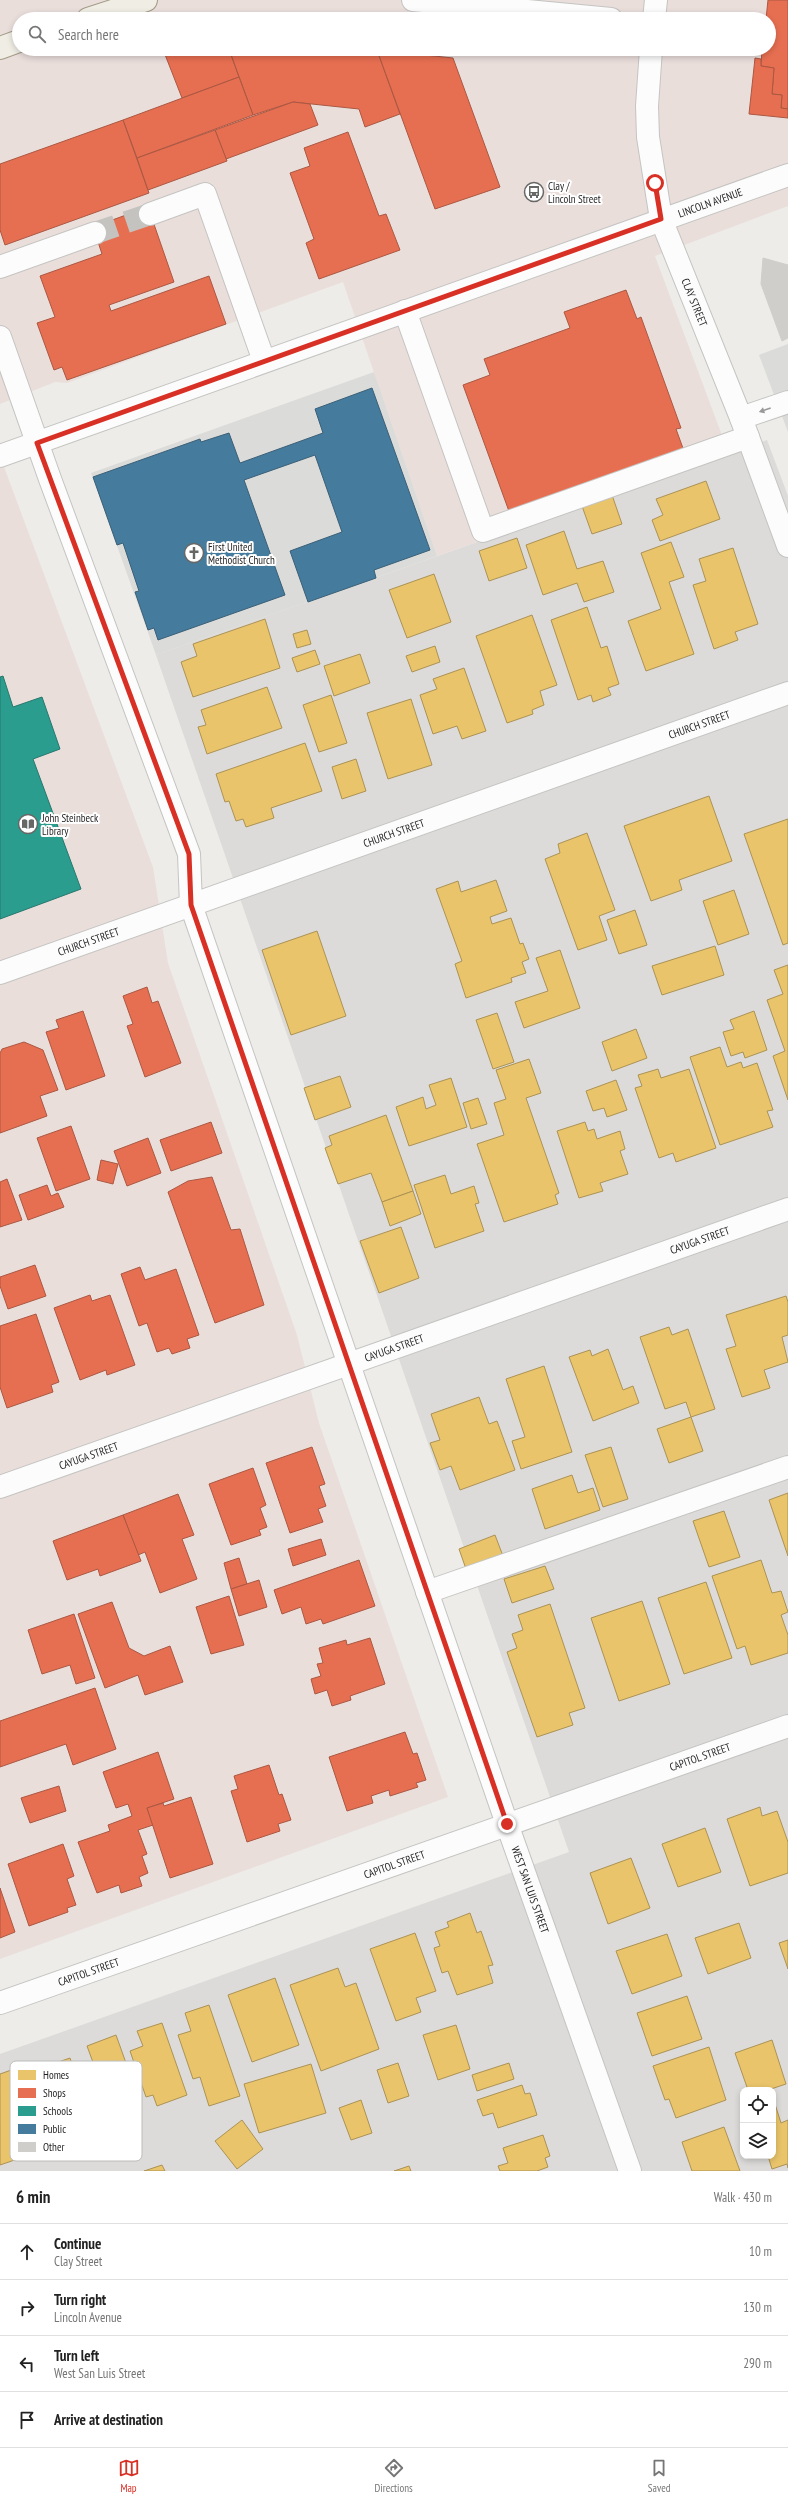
<!DOCTYPE html>
<html lang="en">
<head>
<meta charset="utf-8">
<style>
	body { margin:0; font-family:"PT Sans Narrow",sans-serif; background:#f2f2f2; color:#222 }
	.controls { position:absolute; right:12px; bottom:12px; display:grid; overflow:hidden; border-radius:8px; box-shadow:0 2px 6px #0003 }
	.controls button { width:36px; height:36px; display:grid; place-items:center; padding:0; border:0; border-bottom:1px solid #e0e0e0; background:#fff; color:#222; font:20px sans-serif }
	.stop { position:absolute; width:12px; height:12px; margin:-9px; border:3px solid #d93025; border-radius:50%; background:#fff }
	.stop.end { background:#d93025; border-color:#fff; box-shadow:0 1px 4px #0008 }
	.list { margin:0; padding:0; list-style:none }
	h2 { display:flex; justify-content:space-between; align-items:center; height:52px; margin:0; padding:0 16px; font-size:17px }
	h2 small { font-size:13px; font-weight:400; color:#767676 }
	.list li { display:grid; grid-template-columns:26px 1fr auto; gap:12px; align-items:center; box-sizing:border-box; height:56px; padding:0 16px; border-top:1px solid #e0e0e0 }
	.list b { display:block; font-size:15px; white-space:nowrap }
	.list p { margin:0; font-size:13px; white-space:nowrap; color:#767676 }
	.list em { font-size:13px; font-style:normal; color:#767676 }
	.icon { flex:none; width:22px; height:22px; fill:none; stroke:currentColor; stroke-width:2; stroke-linecap:round; stroke-linejoin:round }
	.map { position:relative; flex:none; width:788px; height:2171px; overflow:hidden }
	.search { position:absolute; background:#fff; box-shadow:0 2px 6px #0003; left:12px; right:12px; top:12px; height:44px; display:flex; align-items:center; gap:10px; box-sizing:border-box; padding:0 14px; border-radius:22px; color:#767676; font-size:15px }
	.sheet { height:276px; background:#fff }
	nav { display:flex; justify-content:space-around; align-items:center; box-sizing:border-box; height:56px; border-top:1px solid #e0e0e0; background:#fff; font-size:11px; color:#767676 }
	nav a { display:grid; justify-items:center; gap:2px }
	nav .on { color:#d93025 }
	.map>svg:first-child { display:block }
	.residential { fill:#dcdbd9; fill-rule:evenodd }
	.commercial { fill:#eadedb; fill-rule:evenodd }
	.religious { fill:#dbdbd9 }
	.homes { fill:#e9c46a; stroke:#ac9254 }
	.shops { fill:#e76f51; stroke:#ab5742 }
	.schools { fill:#2a9d8f; stroke:#27776d }
	.public { fill:#457b9d; stroke:#3a5f77 }
	.building { fill:#d0cecb; stroke:#d0ceca }
	.lines { fill:none; stroke-linecap:round; stroke-linejoin:round }
	.minor-tunnel { stroke:#c4c3c0; stroke-width:22; stroke-dasharray:22 11; stroke-linecap:butt }
	.minor-casing { stroke:#c4c4c2; stroke-width:24 }
	.major-casing { stroke:#a29b86; stroke-width:24 }
	.minor { stroke:#fcfcfc; stroke-width:22 }
	.major { stroke:#f0ede5; stroke-width:22 }
	.oneway { fill:#999 }
	.route { stroke:#d93025; stroke-width:5 }
	.labels { text-anchor:middle; stroke-width:4; stroke-linejoin:round; paint-order:stroke }
	.poi-label { font-size:11px; fill:#1f1f1f; stroke:#fff; text-anchor:start }
	.street-label { font-size:11px; fill:#1f1f1f; stroke:#fff }
	.key { fill:#fff; stroke:#bcbcbc; stroke-width:1 }
	.key-label { font-size:11px; fill:#1f1f1f }
</style>
</head>
<body>
<div class="map">
<svg width="788" height="2171" viewBox="0 0 788 2171">
	<rect width="100%" height="100%" fill="#edece8"/>
	<path class="residential" d="M 767,440 L 788,496 L 788,2171 L 0,2171 L 0,2054 L 569,1852 L 156,655 ZM 743,2090 L 773,2090 L 773,2156 L 743,2156 Z"/>
	<g class="commercial">
		<path d="M 0,0 L 788,0 L 788,206 L 655,256 L 729,454 L 437,556 L 343,282 L 67,383 L 55,382 L 0,404 ZM 19,19 L 769,19 L 769,49 L 19,49 Z"/>
		<polygon points="0,456 153,867 168,963 297,1335 319,1423 448,1797 0,1959"/>
	</g>
	<g class="religious">
		<polygon points="788,344 788,432 759,355"/>
		<polygon points="374,372 437,556 156,655 91,473"/>
	</g>
	<g class="homes">
		<polygon points="706,481 720,519 660,541 652,520 663,515 656,499"/>
		<polygon points="612,495 622,524 592,534 582,506"/>
		<polygon points="564,531 577,569 603,561 614,592 584,602 577,583 543,595 526,545"/>
		<polygon points="517,538 527,568 489,581 479,551"/>
		<polygon points="671,542 684,577 669,582 694,654 646,671 628,621 661,609 641,553"/>
		<polygon points="733,548 758,624 735,632 738,640 714,649 693,585 706,581 699,559"/>
		<polygon points="434,574 451,622 407,638 389,590"/>
		<polygon points="587,607 601,648 607,646 619,684 608,688 611,695 593,702 591,695 578,700 551,620"/>
		<polygon points="532,615 557,685 540,691 544,705 532,710 533,714 507,723 476,636"/>
		<polygon points="265,619 280,668 193,697 181,662 197,656 193,644"/>
		<polygon points="307,630 311,644 297,648 293,634"/>
		<polygon points="435,646 440,662 412,672 406,656"/>
		<polygon points="315,650 320,664 297,672 292,658"/>
		<polygon points="360,654 370,683 334,696 324,666"/>
		<polygon points="464,668 486,731 462,739 457,726 433,734 420,695 437,689 433,679"/>
		<polygon points="267,687 282,728 207,754 198,727 206,725 201,710"/>
		<polygon points="331,695 347,743 319,752 303,705"/>
		<polygon points="411,699 432,765 388,779 367,713"/>
		<polygon points="305,743 322,791 271,808 274,818 246,827 243,819 236,821 229,801 225,802 216,774"/>
		<polygon points="356,759 366,791 342,799 332,767"/>
		<polygon points="709,796 732,861 679,880 682,890 651,901 624,826"/>
		<polygon points="788,819 788,943 783,945 744,834"/>
		<polygon points="587,833 615,910 599,916 607,940 578,950 545,859 560,853 558,844"/>
		<polygon points="496,880 507,911 490,917 492,924 511,918 520,944 523,943 529,959 522,962 526,973 511,978 512,982 466,998 455,964 462,961 436,889 458,881 461,892"/>
		<polygon points="734,890 749,934 718,945 703,901"/>
		<polygon points="635,910 647,945 619,954 607,920"/>
		<polygon points="317,931 346,1016 291,1035 262,950"/>
		<polygon points="715,946 724,975 662,995 652,966"/>
		<polygon points="560,950 580,1008 524,1028 515,1002 548,991 536,958"/>
		<polygon points="788,965 788,1100 773,1056 785,1051 767,1000 783,994 774,970"/>
		<polygon points="754,1011 767,1050 745,1058 743,1052 731,1056 723,1032 734,1029 730,1020"/>
		<polygon points="497,1013 514,1062 493,1069 476,1020"/>
		<polygon points="636,1029 647,1058 612,1071 602,1042"/>
		<polygon points="720,1047 727,1067 741,1062 743,1068 757,1063 773,1110 767,1111 773,1127 720,1145 690,1057"/>
		<polygon points="529,1059 541,1093 526,1098 559,1193 555,1195 558,1204 504,1222 477,1144 504,1135 494,1103 506,1099 496,1070"/>
		<polygon points="658,1069 661,1078 689,1069 716,1148 676,1162 673,1153 659,1158 635,1088 642,1086 638,1075"/>
		<polygon points="340,1076 351,1107 315,1120 304,1088"/>
		<polygon points="451,1078 467,1127 409,1146 396,1107 423,1097 426,1109 436,1105 429,1085"/>
		<polygon points="616,1080 627,1110 607,1117 604,1108 593,1111 586,1091"/>
		<polygon points="478,1098 487,1124 471,1129 463,1103"/>
		<polygon points="386,1115 413,1191 382,1202 371,1173 338,1184 325,1148 332,1145 329,1136"/>
		<polygon points="585,1122 588,1131 594,1129 597,1139 620,1131 625,1149 620,1151 628,1174 600,1183 603,1191 579,1198 557,1131"/>
		<polygon points="445,1175 451,1194 474,1186 479,1203 475,1204 484,1231 435,1248 414,1185"/>
		<polygon points="413,1191 421,1214 390,1226 382,1202"/>
		<polygon points="401,1227 419,1278 379,1293 360,1241"/>
		<polygon points="786,1296 788,1302 788,1335 782,1337 788,1362 764,1370 770,1388 742,1397 726,1349 736,1346 726,1315"/>
		<polygon points="669,1327 672,1335 688,1329 715,1409 691,1417 686,1402 665,1409 640,1337"/>
		<polygon points="608,1349 623,1390 633,1386 639,1403 593,1421 569,1357 590,1350 592,1356"/>
		<polygon points="544,1366 572,1452 521,1469 512,1441 525,1437 506,1379"/>
		<polygon points="479,1397 489,1424 497,1421 515,1470 460,1490 451,1466 440,1470 430,1443 440,1440 431,1414"/>
		<polygon points="691,1417 703,1451 669,1463 657,1429"/>
		<polygon points="611,1447 628,1499 603,1507 585,1455"/>
		<polygon points="572,1475 578,1493 593,1488 600,1510 545,1529 532,1489"/>
		<polygon points="788,1493 788,1556 769,1500"/>
		<polygon points="724,1511 740,1557 709,1567 693,1521"/>
		<polygon points="495,1535 503,1556 466,1569 459,1549"/>
		<polygon points="761,1560 772,1593 781,1591 788,1612 781,1615 788,1635 788,1653 751,1665 745,1646 737,1649 712,1576"/>
		<polygon points="545,1566 554,1589 512,1603 504,1579"/>
		<polygon points="706,1582 732,1658 684,1674 658,1598"/>
		<polygon points="642,1601 670,1684 619,1701 591,1618"/>
		<polygon points="550,1604 585,1708 569,1713 573,1725 537,1737 507,1652 517,1648 512,1634 523,1630 518,1615"/>
		<polygon points="760,1807 762,1816 777,1811 788,1842 788,1873 750,1886 727,1819"/>
		<polygon points="705,1828 721,1872 678,1887 662,1844"/>
		<polygon points="631,1858 650,1908 608,1924 590,1873"/>
		<polygon points="470,1913 477,1933 481,1931 493,1965 488,1966 493,1983 457,1995 448,1971 442,1973 434,1948 440,1946 435,1932 449,1927 447,1922"/>
		<polygon points="739,1923 751,1958 708,1974 695,1938"/>
		<polygon points="415,1933 436,1991 416,1998 421,2012 396,2021 370,1949"/>
		<polygon points="667,1934 682,1976 632,1994 616,1951"/>
		<polygon points="788,1940 788,1969 779,1943"/>
		<polygon points="338,1968 345,1987 356,1983 379,2049 321,2071 290,1985"/>
		<polygon points="275,1978 299,2045 252,2062 228,1995"/>
		<polygon points="687,1996 702,2039 652,2056 637,2013"/>
		<polygon points="209,2005 240,2096 209,2106 200,2077 193,2079 178,2035 191,2031 185,2013"/>
		<polygon points="162,2023 187,2095 157,2106 153,2095 146,2097 130,2051 143,2046 137,2031"/>
		<polygon points="456,2025 470,2069 438,2080 423,2035"/>
		<polygon points="116,2035 141,2105 98,2120 81,2070 94,2065 87,2046"/>
		<polygon points="772,2040 786,2084 768,2090 748,2090 735,2053"/>
		<polygon points="709,2047 726,2100 676,2118 669,2099 665,2100 653,2066"/>
		<polygon points="70,2058 85,2103 38,2118 24,2074"/>
		<polygon points="398,2063 409,2096 388,2103 377,2070"/>
		<polygon points="509,2063 514,2079 477,2091 472,2075"/>
		<polygon points="311,2064 326,2113 259,2133 244,2084"/>
		<polygon points="17,2068 44,2150 0,2165 0,2074"/>
		<polygon points="522,2085 525,2094 530,2093 537,2115 498,2128 493,2113 483,2116 477,2100"/>
		<polygon points="773,2098 781,2123 788,2120 788,2168 787,2164 772,2169 768,2156 773,2156"/>
		<polygon points="361,2100 372,2133 351,2140 339,2108"/>
		<polygon points="242,2120 263,2149 237,2169 215,2141"/>
		<polygon points="724,2127 740,2171 692,2171 682,2142"/>
		<polygon points="543,2135 550,2156 545,2158 548,2167 537,2171 500,2171 498,2166 508,2163 503,2148"/>
		<polygon points="162,2165 165,2171 144,2171"/>
		<polygon points="409,2166 411,2171 394,2171"/>
	</g>
	<g class="shops">
		<polygon points="768,0 788,0 788,109 781,108 782,95 772,94 774,68 761,66 762,49 769,49 769,19 766,19"/>
		<polygon points="171,49 229,49 239,77 182,98 164,52"/>
		<polygon points="229,49 377,50 400,114 365,127 359,109 293,102 253,115"/>
		<polygon points="377,50 453,58 500,187 435,209"/>
		<polygon points="755,58 761,59 761,66 774,68 772,94 782,95 781,108 788,109 788,118 749,114"/>
		<polygon points="239,77 253,115 137,158 123,120"/>
		<polygon points="293,102 310,104 318,125 226,159 215,130"/>
		<polygon points="123,120 149,193 5,245 0,230 0,164"/>
		<polygon points="215,130 227,161 148,190 137,158"/>
		<polygon points="348,132 379,216 386,214 400,250 319,279 306,243 314,239 290,173 310,166 304,148"/>
		<polygon points="148,207 174,282 109,305 111,311 209,276 226,324 67,380 62,367 54,370 37,323 55,317 40,276 102,254 93,227"/>
		<polygon points="626,290 637,319 641,317 681,428 676,429 684,451 510,514 463,385 490,375 484,359 570,328 564,312"/>
		<polygon points="147,987 152,1003 158,1001 181,1063 145,1077 127,1026 133,1024 123,996"/>
		<polygon points="83,1011 105,1076 66,1090 46,1032 59,1028 56,1020"/>
		<polygon points="24,1042 43,1050 58,1090 40,1096 47,1116 0,1133 0,1053 2,1049"/>
		<polygon points="211,1122 222,1153 171,1171 160,1140"/>
		<polygon points="71,1126 90,1179 56,1191 37,1138"/>
		<polygon points="148,1138 161,1173 127,1186 114,1151"/>
		<polygon points="101,1160 118,1164 113,1184 97,1180"/>
		<polygon points="212,1177 231,1230 240,1229 264,1305 215,1323 168,1192 188,1181"/>
		<polygon points="7,1179 22,1220 0,1227 0,1182"/>
		<polygon points="47,1185 51,1196 58,1193 64,1207 28,1220 19,1195"/>
		<polygon points="35,1265 46,1296 8,1309 0,1286 0,1277"/>
		<polygon points="140,1267 145,1280 176,1269 199,1335 187,1339 190,1348 172,1354 169,1348 157,1352 147,1323 139,1326 121,1274"/>
		<polygon points="90,1295 92,1301 110,1295 135,1365 107,1375 106,1370 80,1380 54,1308"/>
		<polygon points="36,1314 59,1382 51,1385 53,1392 7,1408 0,1387 0,1326"/>
		<polygon points="312,1447 325,1484 319,1486 326,1506 318,1509 323,1522 290,1533 266,1463"/>
		<polygon points="253,1468 266,1505 260,1508 267,1527 259,1530 261,1535 231,1545 209,1484"/>
		<polygon points="178,1494 194,1535 182,1539 197,1579 160,1593 145,1552 138,1555 123,1515"/>
		<polygon points="123,1515 141,1561 100,1576 98,1569 67,1580 53,1541"/>
		<polygon points="321,1539 326,1555 293,1566 288,1549"/>
		<polygon points="239,1558 247,1584 231,1589 224,1563"/>
		<polygon points="359,1560 375,1606 323,1624 321,1619 306,1624 301,1607 282,1614 274,1590"/>
		<polygon points="259,1580 267,1607 239,1616 231,1589"/>
		<polygon points="229,1596 244,1645 211,1654 196,1607"/>
		<polygon points="112,1602 129,1648 144,1656 170,1646 183,1682 145,1695 138,1675 105,1688 78,1614"/>
		<polygon points="74,1614 95,1678 76,1684 70,1665 42,1674 28,1630"/>
		<polygon points="370,1638 385,1684 350,1696 351,1700 332,1706 327,1690 315,1694 311,1679 321,1676 317,1664 323,1663 319,1648 346,1640 347,1645"/>
		<polygon points="95,1688 116,1749 73,1765 66,1744 0,1767 0,1721"/>
		<polygon points="405,1732 413,1754 417,1753 426,1780 416,1783 418,1787 390,1796 389,1790 371,1796 373,1803 347,1811 329,1757"/>
		<polygon points="158,1752 174,1799 147,1808 153,1825 138,1830 147,1854 142,1856 148,1873 139,1877 142,1886 121,1893 119,1885 97,1893 78,1842 110,1831 108,1825 132,1816 128,1804 116,1808 103,1772"/>
		<polygon points="269,1765 279,1795 282,1794 291,1820 278,1824 280,1831 247,1842 231,1791 238,1789 234,1776"/>
		<polygon points="59,1786 66,1811 30,1823 21,1798"/>
		<polygon points="191,1797 213,1864 170,1878 147,1808 163,1803 164,1806"/>
		<polygon points="63,1844 74,1876 67,1879 76,1905 67,1908 68,1912 29,1926 8,1864"/>
		<polygon points="0,1888 15,1932 0,1938"/>
	</g>
	<polygon class="schools" points="3,676 13,707 42,697 60,749 33,759 81,889 0,919 0,677"/>
	<polygon class="public" points="372,388 430,550 374,570 376,578 308,602 290,551 342,532 315,455 244,480 285,595 158,640 154,628 148,630 135,592 139,591 123,543 117,545 93,477 200,439 201,442 229,433 240,463 323,433 315,409"/>
	<polygon class="building" points="763,258 788,265 788,338 782,341 761,284"/>
	<g class="lines">
		<polyline class="minor-tunnel" points="95,233 150,214"/>
		<defs>
			<g id="minor">
				<polyline points="413,0 611,19"/>
				<polyline points="654,19 656,0"/>
				<path id="s1" d="M 651,49 L 647,106 L 648,137 L 661,219 L 741,418 L 788,546"/>
				<polyline points="150,214 205,194 264,361"/>
				<polyline points="0,267 95,233"/>
				<polyline points="405,311 483,531 748,437"/>
				<path id="s2" d="M 0,337 L 50,479 L 189,854 L 191,905 L 507,1824 L 630,2171"/>
				<polyline points="741,418 788,402"/>
				<path id="s3" d="M 0,456 L 788,175"/>
				<path id="s4" d="M 0,973 L 788,693"/>
				<path id="s5" d="M 0,1487 L 788,1209"/>
				<polyline points="427,1592 788,1467"/>
				<path id="s6" d="M 0,2003 L 788,1726"/>
			</g>
			<g id="major">
				<polyline points="88,19 146,0"/>
				<polyline points="0,48 19,41"/>
			</g>
		</defs>
		<use href="#minor" class="minor-casing"/>
		<use href="#major" class="major-casing"/>
		<use href="#minor" class="minor"/>
		<use href="#major" class="major"/>
	</g>
	<defs><path id="oneway-solid" d="M-6-.8H1V-3.2L6.5 0L1 3.2V.8H-6Z"/></defs>
	<use class="oneway" href="#oneway-solid" transform="translate(765 410) rotate(161)"/>
	<g class="lines">
		<polyline class="route" points="507,1824 191,905 189,854 37,443 661,219 655,183"/>
	</g>
	<defs>
		<symbol id="bus-ring" viewBox="-11 -11 22 22"><circle r="9.5" fill="#fff" stroke="#676765" stroke-width="1.5"/><path d="M-5-6H5V4H4V6H2V4H-2V6H-4V4H-5ZM-3.5-4V0h7V-4ZM-3.5 1.2v1.5H-2V1.2ZM2 1.2v1.5H3.5V1.2Z" fill="#676765"/></symbol>
		<symbol id="church-ring" viewBox="-11 -11 22 22"><circle r="9.5" fill="#fff" stroke="#676765" stroke-width="1.5"/><path d="M-1.2-6h2.4v3.5h3.3v2.4h-3.3V6h-2.4V-.1h-3.3v-2.4h3.3Z" fill="#676765"/></symbol>
		<symbol id="library-ring" viewBox="-11 -11 22 22"><circle r="9.5" fill="#fff" stroke="#676765" stroke-width="1.5"/><path d="M-6-4Q-3-5.5-.7-3.5V5Q-3 3-6 4ZM6-4Q3-5.5 .7-3.5V5Q3 3 6 4Z" fill="#676765"/></symbol>
	</defs>
	<g fill-rule="evenodd">
		<use href="#bus-ring" x="523" y="181" width="22" height="22"/>
		<use href="#church-ring" x="183" y="542" width="22" height="22"/>
		<use href="#library-ring" x="17" y="813" width="22" height="22"/>
	</g>
	<g class="labels">
		<g class="poi-label">
			<text x="548" y="190">Clay /<tspan x="548" dy="13">Lincoln Street</tspan></text>
			<text x="208" y="551">First United<tspan x="208" dy="13">Methodist Church</tspan></text>
			<text x="42" y="822">John Steinbeck<tspan x="42" dy="13">Library</tspan></text>
		</g>
		<g class="street-label">
			<text dy="4" stroke="none"><textPath href="#s3" startOffset="754">LINCOLN AVENUE</textPath></text>
			<text dy="4" stroke="none"><textPath href="#s1" startOffset="261">CLAY STREET</textPath></text>
			<text dy="4" stroke="none"><textPath href="#s4" startOffset="742">CHURCH STREET</textPath></text>
			<text dy="4" stroke="none"><textPath href="#s4" startOffset="418">CHURCH STREET</textPath></text>
			<text dy="4" stroke="none"><textPath href="#s4" startOffset="94">CHURCH STREET</textPath></text>
			<text dy="4" stroke="none"><textPath href="#s5" startOffset="742">CAYUGA STREET</textPath></text>
			<text dy="4" stroke="none"><textPath href="#s5" startOffset="418">CAYUGA STREET</textPath></text>
			<text dy="4" stroke="none"><textPath href="#s5" startOffset="94">CAYUGA STREET</textPath></text>
			<text dy="4" stroke="none"><textPath href="#s6" startOffset="742">CAPITOL STREET</textPath></text>
			<text dy="4" stroke="none"><textPath href="#s6" startOffset="418">CAPITOL STREET</textPath></text>
			<text dy="4" stroke="none"><textPath href="#s2" startOffset="1643">WEST SAN LUIS STREET</textPath></text>
			<text dy="4" stroke="none"><textPath href="#s6" startOffset="94">CAPITOL STREET</textPath></text>
		</g>
	</g>
	<rect x="10" y="2061" width="132" height="100" rx="6" class="key"/>
	<rect x="18" y="2070" width="18" height="10" fill="#e9c46a"/>
	<rect x="18" y="2088" width="18" height="10" fill="#e76f51"/>
	<rect x="18" y="2106" width="18" height="10" fill="#2a9d8f"/>
	<rect x="18" y="2124" width="18" height="10" fill="#457b9d"/>
	<rect x="18" y="2142" width="18" height="10" fill="#d0cecb"/>
	<g class="key-label">
		<text x="43" y="2079">Homes</text>
		<text x="43" y="2097">Shops</text>
		<text x="43" y="2115">Schools</text>
		<text x="43" y="2133">Public</text>
		<text x="43" y="2151">Other</text>
	</g>
</svg>
<div class="controls">
<button><svg class="icon" aria-label="locate" viewBox="0 0 24 24"><circle cx="12" cy="12" r="6"/><path d="M12 2v4M12 18v4M2 12h4M18 12h4"/></svg></button>
<button><svg class="icon" aria-label="layers" viewBox="0 0 24 24"><path d="M12 4l9 5-9 5-9-5zM3 14l9 5 9-5"/></svg></button>
</div>
<div class="stop" style="left:655px;top:183px"></div>
<div class="stop end" style="left:507px;top:1824px"></div>
<div class="search"><svg class="icon" aria-label="search" viewBox="0 0 24 24"><circle cx="10" cy="10" r="6"/><path d="M15 15l6 6"/></svg>Search here</div>
</div>
<section class="sheet">
<h2>6 min<small>Walk · 430 m</small></h2>
<ul class="list">
<li><svg class="icon" aria-label="ahead" viewBox="0 0 24 24"><path d="M12 20V5M6 11l6-6 6 6"/></svg><div><b>Continue</b><p>Clay Street</p></div><em>10 m</em></li>
<li><svg class="icon" aria-label="right" viewBox="0 0 24 24"><path d="M7 20v-9h11M14 6l5 5-5 5"/></svg><div><b>Turn right</b><p>Lincoln Avenue</p></div><em>130 m</em></li>
<li><svg class="icon" aria-label="left" viewBox="0 0 24 24"><path d="M17 20v-9H6M10 6l-5 5 5 5"/></svg><div><b>Turn left</b><p>West San Luis Street</p></div><em>290 m</em></li>
<li><svg class="icon" aria-label="arrive" viewBox="0 0 24 24"><path d="M6 21V4h12l-3 4 3 4H6"/></svg><div><b>Arrive at destination</b></div></li>
</ul>
</section>
<nav>
<a class="on"><svg class="icon" aria-label="map" viewBox="0 0 24 24"><path d="M3 6l6-2 6 2 6-2v14l-6 2-6-2-6 2zM9 4v14M15 6v14"/></svg>Map</a>
<a><svg class="icon" aria-label="directions" viewBox="0 0 24 24"><path d="M12 3l9 9-9 9-9-9zM9 14v-3h6M13 9l2 2-2 2"/></svg>Directions</a>
<a><svg class="icon" aria-label="saved" viewBox="0 0 24 24"><path d="M7 4h10v16l-5-4-5 4z"/></svg>Saved</a>
</nav>
</body>
</html>
